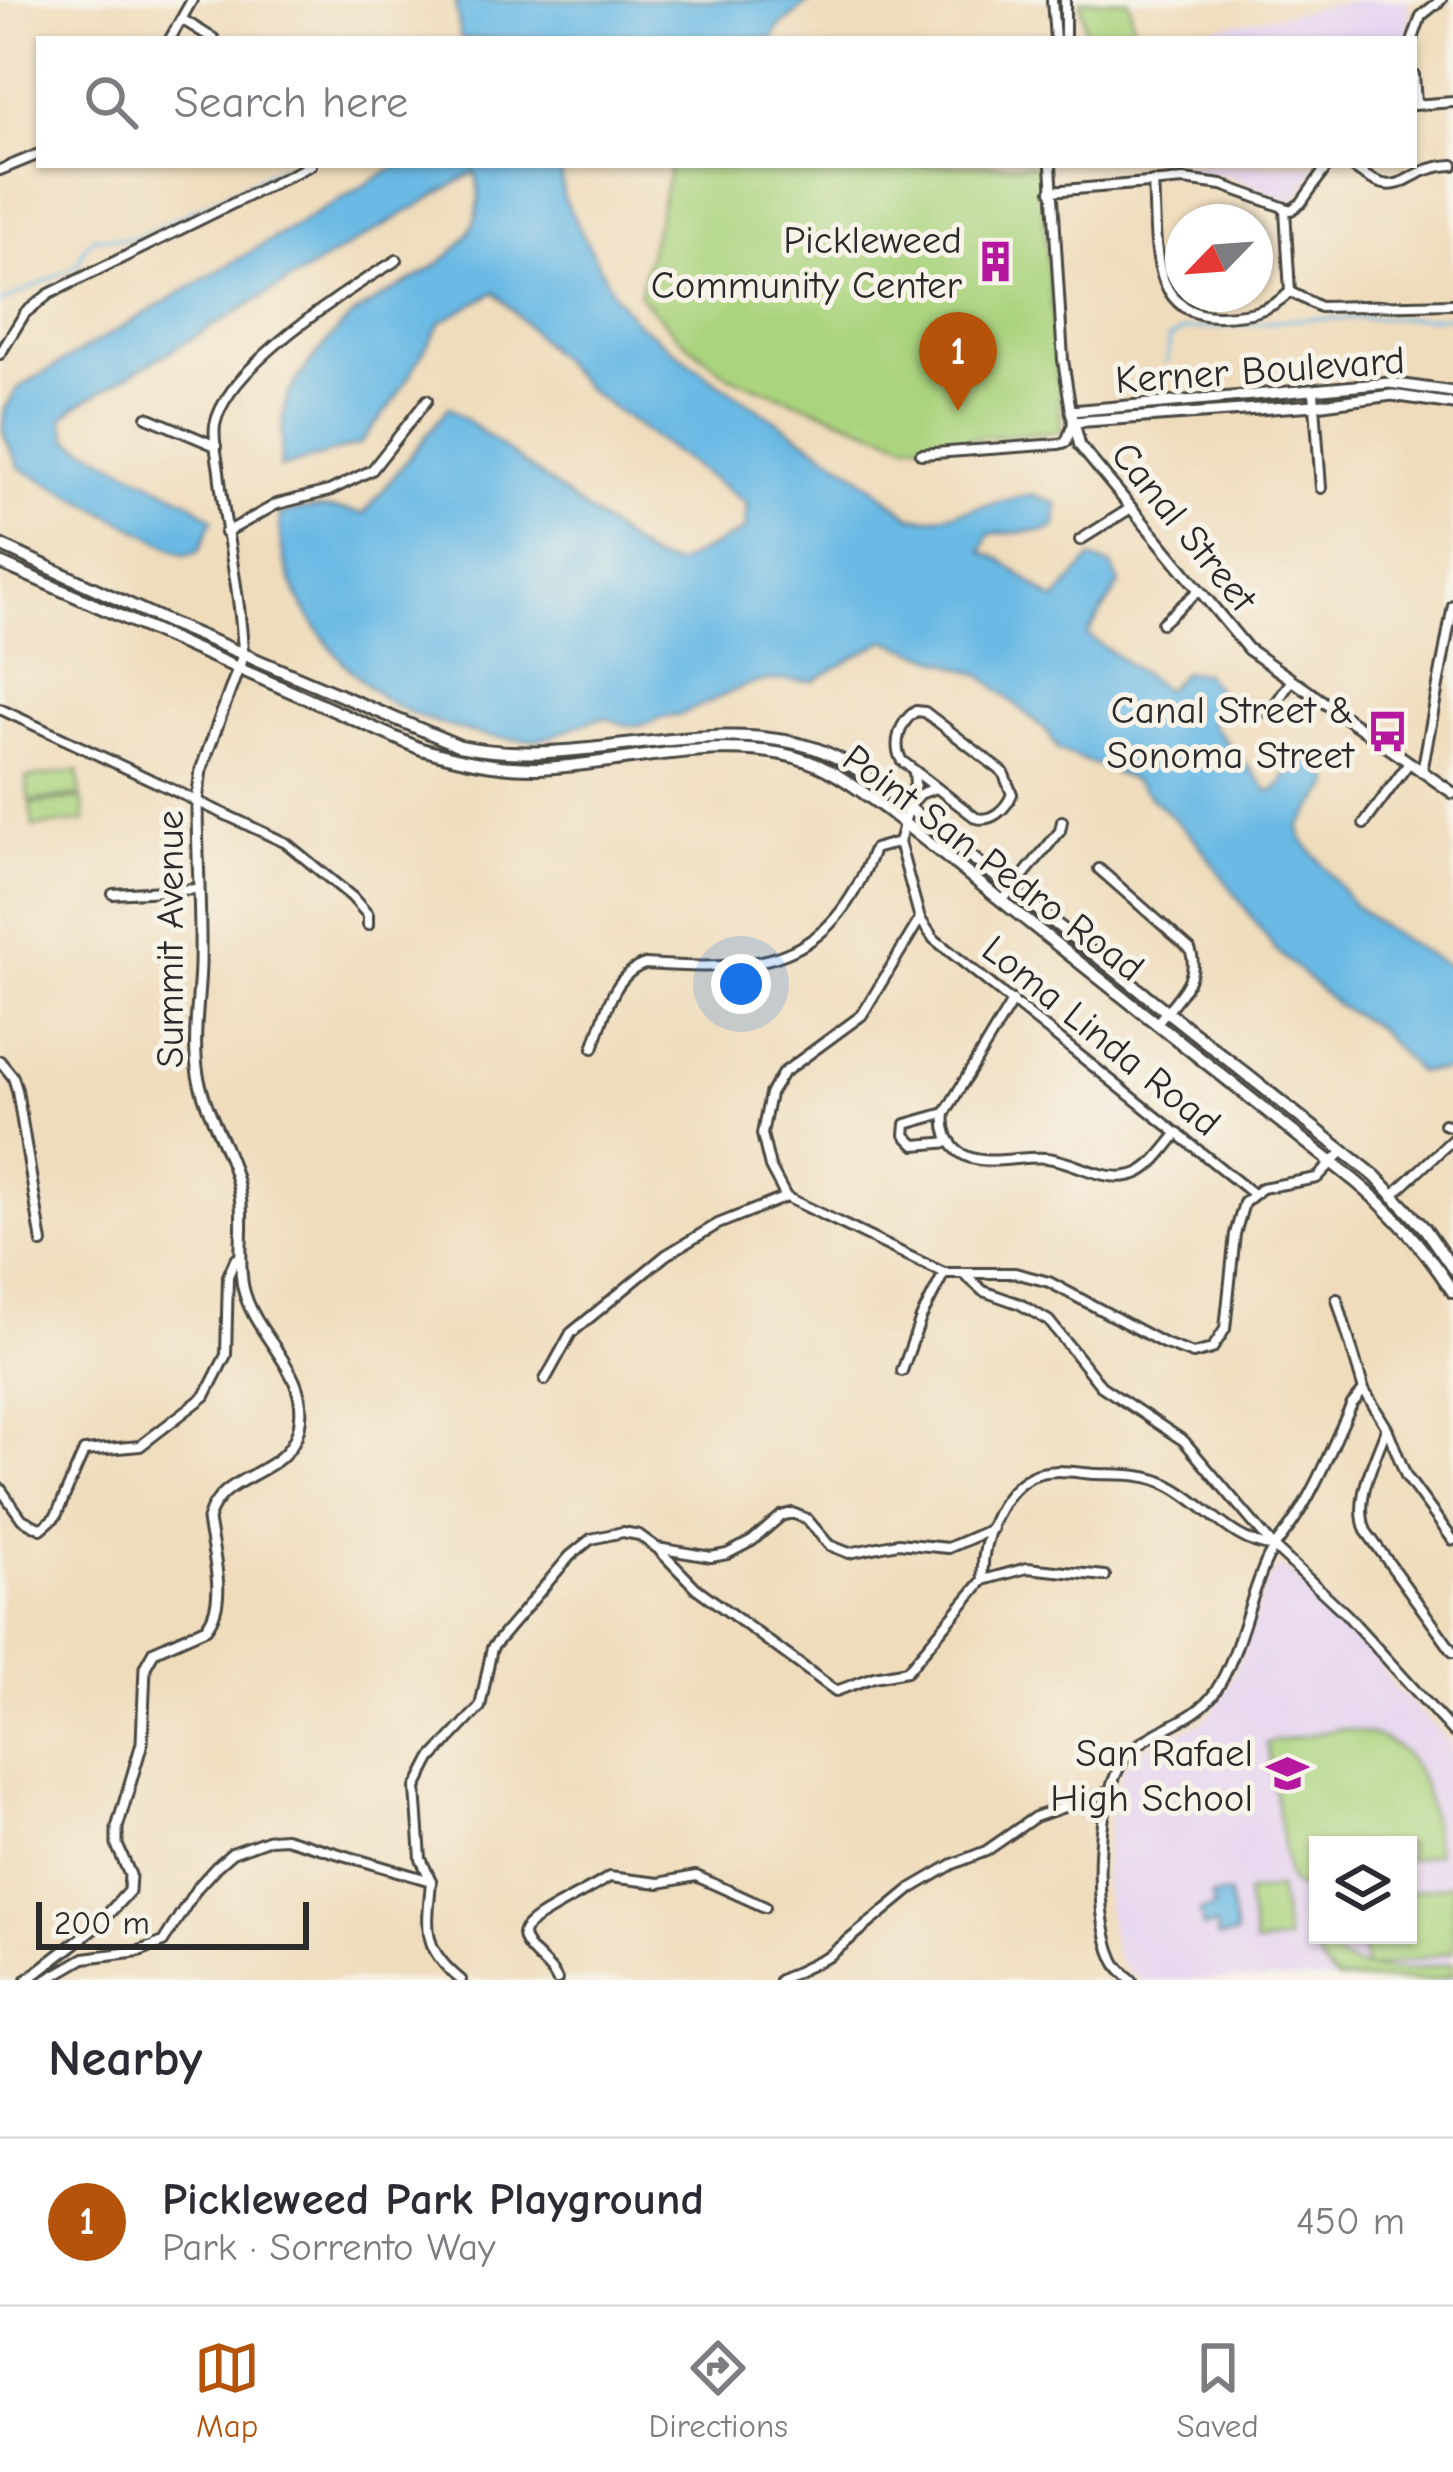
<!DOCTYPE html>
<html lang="en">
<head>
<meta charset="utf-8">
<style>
	body { margin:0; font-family:"Comic Neue",sans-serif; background:#f7f7f7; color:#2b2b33 }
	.controls { position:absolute; right:36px; bottom:36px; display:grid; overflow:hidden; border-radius:0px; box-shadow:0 3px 9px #0004 }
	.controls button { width:108px; height:108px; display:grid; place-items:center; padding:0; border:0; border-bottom:3px solid #e1e1e2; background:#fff; color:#2b2b33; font:60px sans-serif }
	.compass { position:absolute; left:1165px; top:204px; width:108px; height:108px; border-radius:50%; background:#fff; box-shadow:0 3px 9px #0004; rotate:245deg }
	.scale { position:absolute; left:36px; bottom:30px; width:273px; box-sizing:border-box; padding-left:12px; border:6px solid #2b2b2b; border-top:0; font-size:33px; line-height:42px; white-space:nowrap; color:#2b2b2b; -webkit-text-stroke:9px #f7f3e8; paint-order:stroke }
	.you { position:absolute; left:741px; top:984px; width:42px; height:42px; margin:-30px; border:9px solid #fff; border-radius:50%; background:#1a73e8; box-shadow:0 0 0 18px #1a73e833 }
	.badge { display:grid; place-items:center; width:78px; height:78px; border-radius:50%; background:#b45309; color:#fff; font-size:39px; font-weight:700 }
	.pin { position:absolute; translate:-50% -99px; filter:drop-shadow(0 3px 6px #0008) }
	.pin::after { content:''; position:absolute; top:63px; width:42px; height:36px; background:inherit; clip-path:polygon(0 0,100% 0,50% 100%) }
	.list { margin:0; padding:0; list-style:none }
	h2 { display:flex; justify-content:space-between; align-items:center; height:156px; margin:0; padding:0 48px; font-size:51px }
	h2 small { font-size:39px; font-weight:400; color:#7c7c81 }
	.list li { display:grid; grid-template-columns:78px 1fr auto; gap:36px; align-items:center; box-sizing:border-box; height:168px; padding:0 48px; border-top:3px solid #e1e1e2 }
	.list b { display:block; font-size:45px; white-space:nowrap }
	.list p { margin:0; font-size:39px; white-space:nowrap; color:#7c7c81 }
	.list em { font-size:39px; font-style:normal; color:#7c7c81 }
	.icon { flex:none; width:66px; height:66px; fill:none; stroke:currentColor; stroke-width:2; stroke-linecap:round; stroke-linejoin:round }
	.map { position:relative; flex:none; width:1453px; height:1980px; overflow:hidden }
	.search { position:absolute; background:#fff; box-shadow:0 3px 9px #0004; left:36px; right:36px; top:36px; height:132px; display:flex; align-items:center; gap:30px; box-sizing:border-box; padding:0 42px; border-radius:0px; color:#7c7c81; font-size:45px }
	.sheet { height:324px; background:#fff }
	nav { display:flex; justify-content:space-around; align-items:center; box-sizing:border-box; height:168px; border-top:3px solid #e1e1e2; background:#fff; font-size:33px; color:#7c7c81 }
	nav a { display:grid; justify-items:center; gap:6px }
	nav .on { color:#b45309 }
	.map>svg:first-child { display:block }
	.built { fill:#e5d3f1; fill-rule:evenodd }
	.green { fill:#abd47f; stroke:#6b8055; stroke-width:3 }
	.water { fill:#6abae5; stroke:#4a7288; stroke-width:3 }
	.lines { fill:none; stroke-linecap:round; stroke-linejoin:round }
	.stream { stroke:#6abae5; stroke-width:3 }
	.minor-casing { stroke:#484641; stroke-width:14 }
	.tertiary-casing { stroke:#484641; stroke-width:15 }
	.secondary-casing { stroke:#484641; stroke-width:16 }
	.minor { stroke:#fff; stroke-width:8 }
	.tertiary { stroke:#fff; stroke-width:9 }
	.secondary { stroke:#fff; stroke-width:10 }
	.labels { text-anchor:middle; stroke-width:10; stroke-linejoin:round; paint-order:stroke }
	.poi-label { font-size:39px; fill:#2b2b2b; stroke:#f7f3e8; text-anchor:end }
	.street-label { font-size:39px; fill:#2b2b2b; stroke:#f7f3e8 }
</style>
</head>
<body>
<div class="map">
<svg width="1453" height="1980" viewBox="0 0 1453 1980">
	<rect width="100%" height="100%" fill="#f7f3e8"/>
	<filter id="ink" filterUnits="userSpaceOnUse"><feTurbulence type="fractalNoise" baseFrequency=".00833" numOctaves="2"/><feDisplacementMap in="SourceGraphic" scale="24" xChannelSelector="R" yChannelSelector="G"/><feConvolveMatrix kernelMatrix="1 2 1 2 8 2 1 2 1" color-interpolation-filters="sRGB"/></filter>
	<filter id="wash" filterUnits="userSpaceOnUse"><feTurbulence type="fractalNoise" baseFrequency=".004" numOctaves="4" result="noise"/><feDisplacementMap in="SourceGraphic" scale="48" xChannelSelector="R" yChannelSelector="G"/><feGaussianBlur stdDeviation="2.7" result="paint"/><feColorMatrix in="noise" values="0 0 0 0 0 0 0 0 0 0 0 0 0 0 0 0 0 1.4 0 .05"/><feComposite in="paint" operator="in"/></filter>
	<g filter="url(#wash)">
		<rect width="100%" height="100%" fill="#efdcbc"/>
		<g class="built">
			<polygon points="1357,0 1408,0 1409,39 1154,39"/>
			<polygon points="1148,165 1319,165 1292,202 1226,175 1149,173"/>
			<path d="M 1280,1567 L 1305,1583 L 1332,1610 L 1380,1663 L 1393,1686 L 1447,1739 L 1452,1749 L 1453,1980 L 1143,1980 L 1123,1967 L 1116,1954 L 1103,1882 L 1110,1820 L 1123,1767 L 1145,1747 L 1202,1722 L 1218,1704 L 1234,1672 L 1268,1580 ZM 1318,1845 L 1408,1845 L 1408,1935 L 1318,1935 Z"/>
		</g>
		<g class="green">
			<polygon points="1081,0 1129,0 1134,31 1109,39 1086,39"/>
			<polygon points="671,165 1040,165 1062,432 907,443 730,377 680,338 639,295"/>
			<polygon points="78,771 81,795 29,801 26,778"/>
			<polygon points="82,798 85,821 33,827 30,804"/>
			<path d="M 1339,1729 C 1422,1735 1426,1784 1437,1853 L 1408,1860 L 1408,1845 L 1318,1845 L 1318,1883 L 1298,1888 L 1289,1881 L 1267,1743 Z"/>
			<polygon points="1453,1884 1453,1952 1366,1969 1360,1935 1408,1935 1408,1892"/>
			<polygon points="1278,1888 1287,1941 1255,1945 1246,1893"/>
			<path d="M 1318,1911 L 1318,1935 L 1324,1935 C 1332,1980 1410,1971 1453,1963 L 1453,1976 L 1432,1980 L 1336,1980 C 1314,1961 1308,1938 1318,1911 Z"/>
		</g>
		<g class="water">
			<polygon points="455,0 811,0 777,29 772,39 461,39"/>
			<path d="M 399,165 L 561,165 L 563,197 L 615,296 L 636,322 L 708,376 L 853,471 L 911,517 L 929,519 L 1032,494 L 1057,503 L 1056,526 L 1045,531 L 989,534 L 982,552 L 1000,559 L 1055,601 L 1091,558 L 1112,566 L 1120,584 L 1087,635 L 1165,690 L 1183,672 L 1204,673 L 1218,691 L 1210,723 L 1269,791 L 1277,789 L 1296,762 L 1310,754 L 1329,765 L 1331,785 L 1299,827 L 1302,839 L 1354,905 L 1385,929 L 1453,969 L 1453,1070 L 1418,1072 L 1377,1028 L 1337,1005 L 1275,949 L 1195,839 L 1133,780 L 1058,750 L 1048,732 L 981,675 L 885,640 L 813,681 L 770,680 L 749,684 L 680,715 C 663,714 651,725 635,726 C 624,727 612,716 600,719 C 575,723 555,740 529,740 C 488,740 412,720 379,695 C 328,655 275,582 280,515 C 310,505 334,507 364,514 L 449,407 L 651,559 L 675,565 L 745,530 L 747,504 L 588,390 L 495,292 L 441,322 L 396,398 L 360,444 L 280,468 C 283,447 280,413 289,394 C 299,375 331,336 347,321 C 393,279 501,260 475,172 L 75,407 L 62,420 L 69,440 L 190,502 L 213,519 L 199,551 L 186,555 L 20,468 L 4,435 L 3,423 L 5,409 L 18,388 Z"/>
			<polygon points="1229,1894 1236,1935 1218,1938 1216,1926 1203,1928 1200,1911 1214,1908 1212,1896"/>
		</g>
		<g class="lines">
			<g class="stream">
				<polyline points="0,303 77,266 85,246 96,237 135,239 285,165"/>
				<polyline points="1167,363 1170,338 1185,330 1303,319 1453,317"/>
			</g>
		</g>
	</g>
	<g filter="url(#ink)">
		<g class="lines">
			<defs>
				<g id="minor">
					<polyline points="1052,0 1055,39"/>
					<polyline points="183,20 214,39"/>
					<polyline points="170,39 192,0"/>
					<polyline points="1065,39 1065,0"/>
					<polyline points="1413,39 1421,16 1441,0"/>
					<polyline points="1414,75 1416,104"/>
					<polyline points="1414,105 1453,102"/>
					<polyline points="1051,165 1063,360 1071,411"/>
					<path d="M 1350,165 C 1406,208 1397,168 1453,165"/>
					<polyline points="0,170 39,154"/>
					<path d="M 1153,182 C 1157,234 1146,318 1220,316 C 1249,315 1268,312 1290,292 L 1285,210"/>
					<polyline points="1051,191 1184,180 1222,185 1291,210 1301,203 1328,165"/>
					<polyline points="1290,292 1320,307 1453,304"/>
					<polyline points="0,354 25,313 49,294 311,165"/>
					<polyline points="1314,391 1321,488"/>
					<polyline points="147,417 216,446"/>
					<polyline points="921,454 1059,444 1066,442 1073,424"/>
					<polyline points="225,533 277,504 329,491 372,470 427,400"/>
					<polyline points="1080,540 1131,508"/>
					<polyline points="1162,623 1198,591"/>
					<path d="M 243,655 C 241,594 225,533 219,471 C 217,457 213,440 215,425 C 226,367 348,289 397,260"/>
					<polyline points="0,709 286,843 352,897 368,915 368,925"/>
					<path d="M 916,711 L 925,712 L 1003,772 L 1012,794 C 1006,809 992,822 976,818 L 902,761 C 892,745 900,721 916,711 Z"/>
					<polyline points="1269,713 1292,680"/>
					<polyline points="914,771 915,784 899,842 920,919 862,1015 783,1073 770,1094 762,1134 770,1167 786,1197 944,1273 1015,1273 1049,1282 1163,1343 1193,1354 1212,1349 1225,1329 1235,1234 1244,1203 1262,1188 1317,1178 1343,1151"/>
					<polyline points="1422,772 1453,605"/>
					<polyline points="909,806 920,794 935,788"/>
					<polyline points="1364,824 1409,763"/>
					<path d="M 1099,869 L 1190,949 C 1202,979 1174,1001 1156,1024"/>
					<polyline points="113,894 197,889"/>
					<polyline points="1002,901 1060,831 1062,821"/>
					<polyline points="920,919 934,939 1253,1194"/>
					<path d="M 1013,1000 L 945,1113 C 943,1128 948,1146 962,1154 C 985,1168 1021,1155 1047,1158 C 1077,1161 1107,1186 1138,1173 C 1154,1166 1166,1147 1178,1133"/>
					<path d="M 593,1048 C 604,1019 612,974 645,964 C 758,972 830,967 874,849 L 899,842"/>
					<polyline points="0,1061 13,1077 17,1090 42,1243"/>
					<polyline points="945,1113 906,1124 905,1135 915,1145 951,1142"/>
					<polyline points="1444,1124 1453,1127"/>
					<polyline points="1394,1194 1453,1139"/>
					<polyline points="963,1273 983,1291 1020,1304 1049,1321 1101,1386 1184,1441 1273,1546 1346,1614 1453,1732"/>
					<polyline points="1337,1299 1364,1390 1387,1428 1406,1476 1453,1540"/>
					<polyline points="902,1371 921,1318 944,1273"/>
					<polyline points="545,1380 571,1333 666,1255 718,1224 786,1197"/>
					<path d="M 1386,1429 C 1375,1461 1353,1499 1366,1531 L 1453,1652"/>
					<polyline points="0,1488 22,1519 41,1529 56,1516 84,1451 140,1446 205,1396 226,1355 228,1276 235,1260 241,1256"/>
					<polyline points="660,1551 696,1588 836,1691 874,1677 907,1671 983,1580"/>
					<path d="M 983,1580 C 980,1546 998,1492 1032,1476 C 1051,1467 1076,1473 1097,1474 C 1123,1475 1145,1473 1169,1485 C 1204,1502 1232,1543 1272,1546"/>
					<polyline points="983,1580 1027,1568 1105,1576"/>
					<polyline points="431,1881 421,1859 416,1788 431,1759 480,1707 492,1648 570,1556 591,1539 623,1532 639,1535 657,1548 711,1557 727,1554 752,1541 781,1516 792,1513 807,1519 829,1545 849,1553 898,1543 948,1548 992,1529"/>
					<path d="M 46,1980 L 84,1958 L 139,1951 L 163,1942 L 197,1888 L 216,1867 L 232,1853 L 270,1839 L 285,1838 L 431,1881 C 427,1928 421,1948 461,1980"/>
					<path d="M 557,1980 C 551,1964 524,1951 523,1934 C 523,1919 594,1889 609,1877 L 659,1883 L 696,1876 L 765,1907"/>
					<polyline points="780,1980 828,1957 912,1888 953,1864 986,1851 1035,1817 1111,1791"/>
					<path d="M 1132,1980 C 1125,1974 1118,1969 1114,1960 C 1092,1913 1093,1785 1133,1749 C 1159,1726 1195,1722 1215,1692 C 1240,1652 1247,1606 1265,1564 C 1272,1546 1285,1535 1295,1519 C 1318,1484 1334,1441 1352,1404 L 1364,1390"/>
				</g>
				<g id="tertiary">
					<polyline points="1453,392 1390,383 1071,411 1080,446 1248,649 1453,793"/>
					<polyline points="1073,422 1315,405 1392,395 1453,404"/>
					<path d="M 27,1980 L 98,1925 L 129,1891 L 130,1875 L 117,1845 L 117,1828 L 142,1743 L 145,1667 L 154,1651 L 206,1628 C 229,1600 212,1553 208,1519 C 222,1469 287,1480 299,1427 C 312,1372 254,1338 243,1287 C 237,1257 245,1226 240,1196 C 234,1154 206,1117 198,1075 C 192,1041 199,1000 200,965 C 201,911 197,855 197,800 L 201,770 L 243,655"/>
				</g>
				<g id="secondary">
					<path d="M 0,545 L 170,623 L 460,746 C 577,771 704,713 814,748 C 844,758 869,777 894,796 L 1375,1176 L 1425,1229 L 1453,1269"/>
					<path d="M 0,563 L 421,749 C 460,760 499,769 540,768 C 622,765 728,732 807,761 C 836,771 861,791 886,809 L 1355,1181 C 1394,1213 1425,1249 1453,1292"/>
				</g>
			</defs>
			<use href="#minor" class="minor-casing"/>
			<use href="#tertiary" class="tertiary-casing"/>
			<use href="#secondary" class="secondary-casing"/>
			<use href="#minor" class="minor"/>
			<use href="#tertiary" class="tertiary"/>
			<use href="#secondary" class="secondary"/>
		</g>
	</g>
	<defs>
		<symbol id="building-bare" viewBox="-9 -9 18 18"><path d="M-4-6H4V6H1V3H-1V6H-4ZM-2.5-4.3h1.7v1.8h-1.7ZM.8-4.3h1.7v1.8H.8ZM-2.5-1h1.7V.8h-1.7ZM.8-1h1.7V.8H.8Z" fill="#b5179e" stroke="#f7f3e8" stroke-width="2.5" paint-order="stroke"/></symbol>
		<symbol id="bus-bare" viewBox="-9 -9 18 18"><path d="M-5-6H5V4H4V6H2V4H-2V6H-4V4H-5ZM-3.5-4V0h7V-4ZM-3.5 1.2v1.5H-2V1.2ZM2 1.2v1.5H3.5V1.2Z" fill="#b5179e" stroke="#f7f3e8" stroke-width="2.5" paint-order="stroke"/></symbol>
		<symbol id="school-bare" viewBox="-9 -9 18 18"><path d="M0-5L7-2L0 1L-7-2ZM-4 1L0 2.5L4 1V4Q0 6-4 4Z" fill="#b5179e" stroke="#f7f3e8" stroke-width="2.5" paint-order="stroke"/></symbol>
	</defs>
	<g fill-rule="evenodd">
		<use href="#building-bare" x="966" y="232" width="59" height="59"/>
		<use href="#bus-bare" x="1358" y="702" width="59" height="59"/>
		<use href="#school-bare" x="1258" y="1744" width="59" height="59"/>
	</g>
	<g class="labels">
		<g class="poi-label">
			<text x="962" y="253">Pickleweed<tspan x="962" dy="45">Community Center</tspan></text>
			<text x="1354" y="723">Canal Street &amp;<tspan x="1354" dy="45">Sonoma Street</tspan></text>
			<text x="1253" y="1766">San Rafael<tspan x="1253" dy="45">High School</tspan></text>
		</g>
		<g class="street-label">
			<text transform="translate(1260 369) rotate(-4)" y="14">Kerner Boulevard</text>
			<text transform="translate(1185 526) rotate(51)" y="14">Canal Street</text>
			<text transform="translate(994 862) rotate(37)" y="14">Point San Pedro Road</text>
			<text transform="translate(169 939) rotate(-90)" y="14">Summit Avenue</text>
			<text transform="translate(1102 1035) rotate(39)" y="14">Loma Linda Road</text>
		</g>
	</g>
</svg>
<div class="controls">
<button><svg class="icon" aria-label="layers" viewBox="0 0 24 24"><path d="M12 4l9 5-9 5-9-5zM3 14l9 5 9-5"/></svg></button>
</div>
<svg class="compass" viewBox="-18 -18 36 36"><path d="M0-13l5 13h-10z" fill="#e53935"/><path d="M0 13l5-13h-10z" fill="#7c7c81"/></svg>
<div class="scale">200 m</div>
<div class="you"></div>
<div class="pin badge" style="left:958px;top:411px">1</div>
<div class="search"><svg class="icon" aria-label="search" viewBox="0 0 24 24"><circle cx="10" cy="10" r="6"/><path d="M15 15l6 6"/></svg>Search here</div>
</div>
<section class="sheet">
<h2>Nearby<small></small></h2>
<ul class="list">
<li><span class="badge">1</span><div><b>Pickleweed Park Playground</b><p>Park · Sorrento Way</p></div><em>450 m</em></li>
</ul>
</section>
<nav>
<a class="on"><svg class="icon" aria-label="map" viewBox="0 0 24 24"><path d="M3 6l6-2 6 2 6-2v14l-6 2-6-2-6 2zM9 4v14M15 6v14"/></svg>Map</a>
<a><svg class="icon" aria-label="directions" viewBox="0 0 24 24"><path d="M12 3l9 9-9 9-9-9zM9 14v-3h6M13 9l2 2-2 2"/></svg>Directions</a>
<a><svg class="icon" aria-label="saved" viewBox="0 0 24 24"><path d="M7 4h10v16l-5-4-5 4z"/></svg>Saved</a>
</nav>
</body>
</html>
